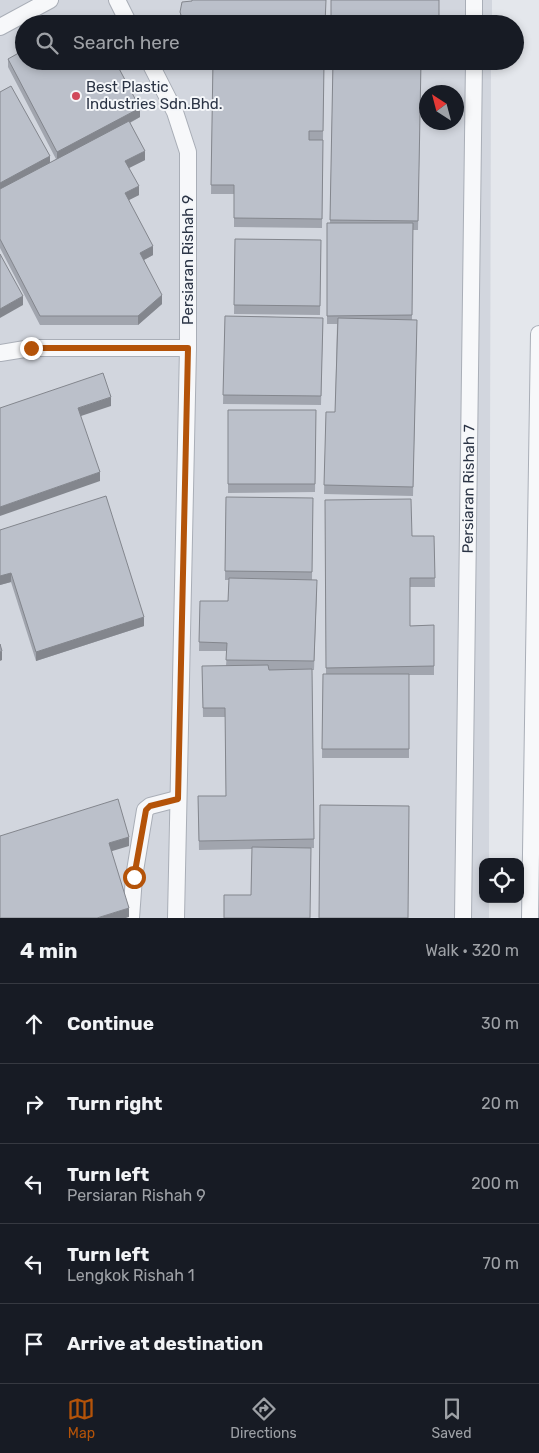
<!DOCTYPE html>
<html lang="en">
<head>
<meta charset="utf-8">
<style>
	body { margin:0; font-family:Rubik,sans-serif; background:#242831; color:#f1f3f6 }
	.controls { position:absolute; right:15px; bottom:15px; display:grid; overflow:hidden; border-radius:10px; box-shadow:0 2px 8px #0003 }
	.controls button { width:45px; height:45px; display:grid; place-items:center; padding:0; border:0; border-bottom:1px solid #363941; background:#171b24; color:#f1f3f6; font:25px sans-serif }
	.compass { position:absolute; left:419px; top:85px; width:45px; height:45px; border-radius:50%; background:#171b24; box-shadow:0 2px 8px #0003; rotate:324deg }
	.stop { position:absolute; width:15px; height:15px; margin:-11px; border:4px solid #b45309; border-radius:50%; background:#fff }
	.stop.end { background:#b45309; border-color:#fff; box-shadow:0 1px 5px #0008 }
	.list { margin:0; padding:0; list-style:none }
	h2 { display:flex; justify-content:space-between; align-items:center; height:65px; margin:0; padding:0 20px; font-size:21px }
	h2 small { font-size:16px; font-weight:400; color:#9ea1a6 }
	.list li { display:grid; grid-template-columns:32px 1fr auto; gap:15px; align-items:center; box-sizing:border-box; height:80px; padding:0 20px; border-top:1px solid #363941 }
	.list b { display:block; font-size:19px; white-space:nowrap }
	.list p { margin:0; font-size:16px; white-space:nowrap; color:#9ea1a6 }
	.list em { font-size:16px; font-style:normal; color:#9ea1a6 }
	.icon { flex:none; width:28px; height:28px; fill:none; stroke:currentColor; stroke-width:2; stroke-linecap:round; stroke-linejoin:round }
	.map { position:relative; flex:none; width:539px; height:918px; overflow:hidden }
	.search { position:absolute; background:#171b24; box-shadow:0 2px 8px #0003; left:15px; right:15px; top:15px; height:55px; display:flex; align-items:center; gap:12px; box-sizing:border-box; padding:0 18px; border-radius:28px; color:#9ea1a6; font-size:19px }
	.sheet { height:465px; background:#171b24 }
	nav { display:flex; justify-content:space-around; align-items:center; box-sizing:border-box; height:70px; border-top:1px solid #363941; background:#171b24; font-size:14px; color:#9ea1a6 }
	nav a { display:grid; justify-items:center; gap:2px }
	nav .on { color:#b45309 }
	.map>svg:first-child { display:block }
	.built { fill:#d2d6de; fill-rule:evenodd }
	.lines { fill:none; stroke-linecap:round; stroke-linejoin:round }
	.minor-casing { stroke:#a9aeb7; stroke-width:18 }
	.minor { stroke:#f7f8fa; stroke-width:16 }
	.wall { fill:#a1a5ae }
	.shaded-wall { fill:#83868d }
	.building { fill:#bbc0ca; stroke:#83868d }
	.route { stroke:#b45309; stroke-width:6 }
	.poi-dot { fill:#d1495b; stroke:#f4f6f9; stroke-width:2 }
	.labels { text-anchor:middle; stroke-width:4; stroke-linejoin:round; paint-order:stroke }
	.poi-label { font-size:15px; fill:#2b3445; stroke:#f4f6f9; text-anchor:start }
	.street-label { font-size:15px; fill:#2b3445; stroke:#f4f6f9 }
</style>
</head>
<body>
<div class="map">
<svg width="539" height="918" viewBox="0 0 539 918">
	<rect width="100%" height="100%" fill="#e4e7ec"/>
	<path class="built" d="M 0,0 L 492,0 L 492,24 L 24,24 L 24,61 L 491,61 L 489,862 L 483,862 L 483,899 L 489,899 L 489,918 L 0,918 ZM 426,92 L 456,92 L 456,122 L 426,122 Z"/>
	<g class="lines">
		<defs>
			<g id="minor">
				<polyline points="117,0 129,24"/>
				<polyline points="474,24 474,0"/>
				<polyline points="0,27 50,0"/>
				<polyline points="149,61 175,112 188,152 188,348 176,918"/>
				<polyline points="0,353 31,348 188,348"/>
				<polyline points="131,918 134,877 145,810 150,806 177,799"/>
				<path id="s1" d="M 463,918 L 474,61"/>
				<polyline points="530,918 539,334"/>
			</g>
		</defs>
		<use href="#minor" class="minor-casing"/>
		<use href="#minor" class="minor"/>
	</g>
	<g class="wall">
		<polygon points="192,1 325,24 181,24 180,21 180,12"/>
		<polygon points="8,59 99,65 140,117 130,123 145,160 129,168 139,195 129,200 153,255 144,260 162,304 138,325 40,325 0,248 0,92 50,163 56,159 8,67"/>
		<polygon points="213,61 325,61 325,62 309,62 310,64 324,64 323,140 309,140 323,140 322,228 234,227 234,194 211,194"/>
		<polygon points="330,61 438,61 438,63 421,63 418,230 413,230 412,320 417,320 413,496 324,494 326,412 335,412 337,324 327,324 327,223 330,223 333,62 330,62"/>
		<polygon points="235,239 321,240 320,315 234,314"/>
		<polygon points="225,316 323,318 321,405 223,404"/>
		<polygon points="228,410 316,410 315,492 228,493"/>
		<polygon points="226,497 313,498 312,580 317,589 314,670 312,670 314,848 311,848 251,895 252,849 199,850 198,796 226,796 225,717 203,717 202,666 226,666 227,651 199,651 200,601 228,601 229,580 225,580"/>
		<polygon points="325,500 412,536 434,536 435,587 410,587 410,626 434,625 434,675 409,675 409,758 322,758 323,674 326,674"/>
		<polygon points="0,530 144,626 36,661 11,582 0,585"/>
	</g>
	<g class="shaded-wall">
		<polygon points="140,108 140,117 57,161 57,152"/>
		<polygon points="145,151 145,160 125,170 125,161"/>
		<polygon points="50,156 50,165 0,192 0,183"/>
		<polygon points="139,186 139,195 125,202 125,193"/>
		<polygon points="153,246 153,255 140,262 140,253"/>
		<polygon points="162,295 162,304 138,325 138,316"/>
		<polygon points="23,296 23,305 0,318 0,309"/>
		<polygon points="111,397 111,406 78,417 78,408"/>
		<polygon points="100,472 100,481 0,516 0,507"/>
		<polygon points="11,573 11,582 0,585 0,576"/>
		<polygon points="144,617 144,626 36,661 36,652"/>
		<polygon points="2,651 2,660 0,661 0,652"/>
		<polygon points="129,837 129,846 109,852 109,843"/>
		<polygon points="129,908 129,917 126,918 97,918"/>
	</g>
	<g class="building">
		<polygon points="192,0 326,0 325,24 184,24 180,12 182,2 192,1"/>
		<rect x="331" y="0" width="108" height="24"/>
		<polygon points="24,50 24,61 97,61 99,65 107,61 115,61 140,108 57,152 8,59"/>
		<polygon points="213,61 310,61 309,64 324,64 323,131 309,131 309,140 323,140 322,219 234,218 234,185 211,185"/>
		<polygon points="333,61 421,62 418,221 330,220"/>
		<polygon points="11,86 50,156 0,183 0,92"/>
		<polygon points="129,121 145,151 125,161 139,186 125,193 153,246 140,253 162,295 138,316 40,316 0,239 0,189"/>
		<polygon points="327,223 413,223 412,315 327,316"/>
		<polygon points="235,239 321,240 320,306 234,305"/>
		<polygon points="0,254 23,296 0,309"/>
		<polygon points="225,316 323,318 321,396 223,395"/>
		<polygon points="338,318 417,320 413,487 324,485 326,412 335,412"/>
		<polygon points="103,373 111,397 78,408 100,472 0,507 0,408"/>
		<polygon points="228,410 316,410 315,484 228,484"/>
		<polygon points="106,496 144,617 36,652 11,573 0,576 0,530"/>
		<polygon points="226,497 313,498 312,572 225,571"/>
		<polygon points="411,499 412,536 434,536 435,578 410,578 410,626 434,625 434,666 326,668 325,500"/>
		<polygon points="229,578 317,580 314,661 226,660 227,643 199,642 200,601 228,601"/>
		<polygon points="0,644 2,651 0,652"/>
		<polygon points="268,665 269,670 312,669 314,839 199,841 198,796 226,796 225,708 203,708 202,666"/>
		<polygon points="323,674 409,674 409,749 322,749"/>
		<polygon points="118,799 129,837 109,843 129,908 97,918 0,918 0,836"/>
		<polygon points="320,805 409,806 408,918 319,918"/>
		<polygon points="252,847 311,848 310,918 224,918 224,895 251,895"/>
	</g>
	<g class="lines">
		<polyline class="route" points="31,348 188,348 178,799 150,806 146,810 134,877"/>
	</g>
	<circle class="poi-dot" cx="76" cy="96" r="5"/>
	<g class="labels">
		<g class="poi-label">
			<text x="86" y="92">Best Plastic<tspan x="86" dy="17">Industries Sdn.Bhd.</tspan></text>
		</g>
		<g class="street-label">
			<text transform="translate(188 260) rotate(-90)" y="5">Persiaran Rishah 9</text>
			<text dy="5" stroke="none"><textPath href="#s1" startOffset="429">Persiaran Rishah 7</textPath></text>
		</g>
	</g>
</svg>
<div class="controls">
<button><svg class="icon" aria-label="locate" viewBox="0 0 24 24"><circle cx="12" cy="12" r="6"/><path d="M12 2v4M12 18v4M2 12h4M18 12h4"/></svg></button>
</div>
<svg class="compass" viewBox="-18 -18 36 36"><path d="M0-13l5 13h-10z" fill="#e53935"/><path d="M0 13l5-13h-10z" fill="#9ea1a6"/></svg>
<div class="stop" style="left:134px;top:877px"></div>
<div class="stop end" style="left:31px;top:348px"></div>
<div class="search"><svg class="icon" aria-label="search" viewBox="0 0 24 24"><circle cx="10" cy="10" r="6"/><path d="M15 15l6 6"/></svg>Search here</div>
</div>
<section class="sheet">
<h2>4 min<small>Walk · 320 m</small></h2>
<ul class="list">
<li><svg class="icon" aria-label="ahead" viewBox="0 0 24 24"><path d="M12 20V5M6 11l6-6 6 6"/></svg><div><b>Continue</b></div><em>30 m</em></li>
<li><svg class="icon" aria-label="right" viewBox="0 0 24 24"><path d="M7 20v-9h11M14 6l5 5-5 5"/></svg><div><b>Turn right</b></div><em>20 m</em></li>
<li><svg class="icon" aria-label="left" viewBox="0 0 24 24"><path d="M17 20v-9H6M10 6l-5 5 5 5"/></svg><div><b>Turn left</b><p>Persiaran Rishah 9</p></div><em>200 m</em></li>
<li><svg class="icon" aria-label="left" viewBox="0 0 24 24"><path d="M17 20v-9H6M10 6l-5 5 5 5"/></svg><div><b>Turn left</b><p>Lengkok Rishah 1</p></div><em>70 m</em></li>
<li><svg class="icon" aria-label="arrive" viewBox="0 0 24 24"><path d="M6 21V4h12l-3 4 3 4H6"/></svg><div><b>Arrive at destination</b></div></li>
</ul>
</section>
<nav>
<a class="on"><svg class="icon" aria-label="map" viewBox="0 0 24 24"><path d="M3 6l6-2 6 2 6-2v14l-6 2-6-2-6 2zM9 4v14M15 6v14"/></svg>Map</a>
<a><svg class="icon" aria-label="directions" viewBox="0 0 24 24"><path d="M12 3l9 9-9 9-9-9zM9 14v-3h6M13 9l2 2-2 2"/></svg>Directions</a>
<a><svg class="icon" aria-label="saved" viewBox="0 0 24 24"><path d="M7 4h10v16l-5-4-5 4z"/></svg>Saved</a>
</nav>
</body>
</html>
